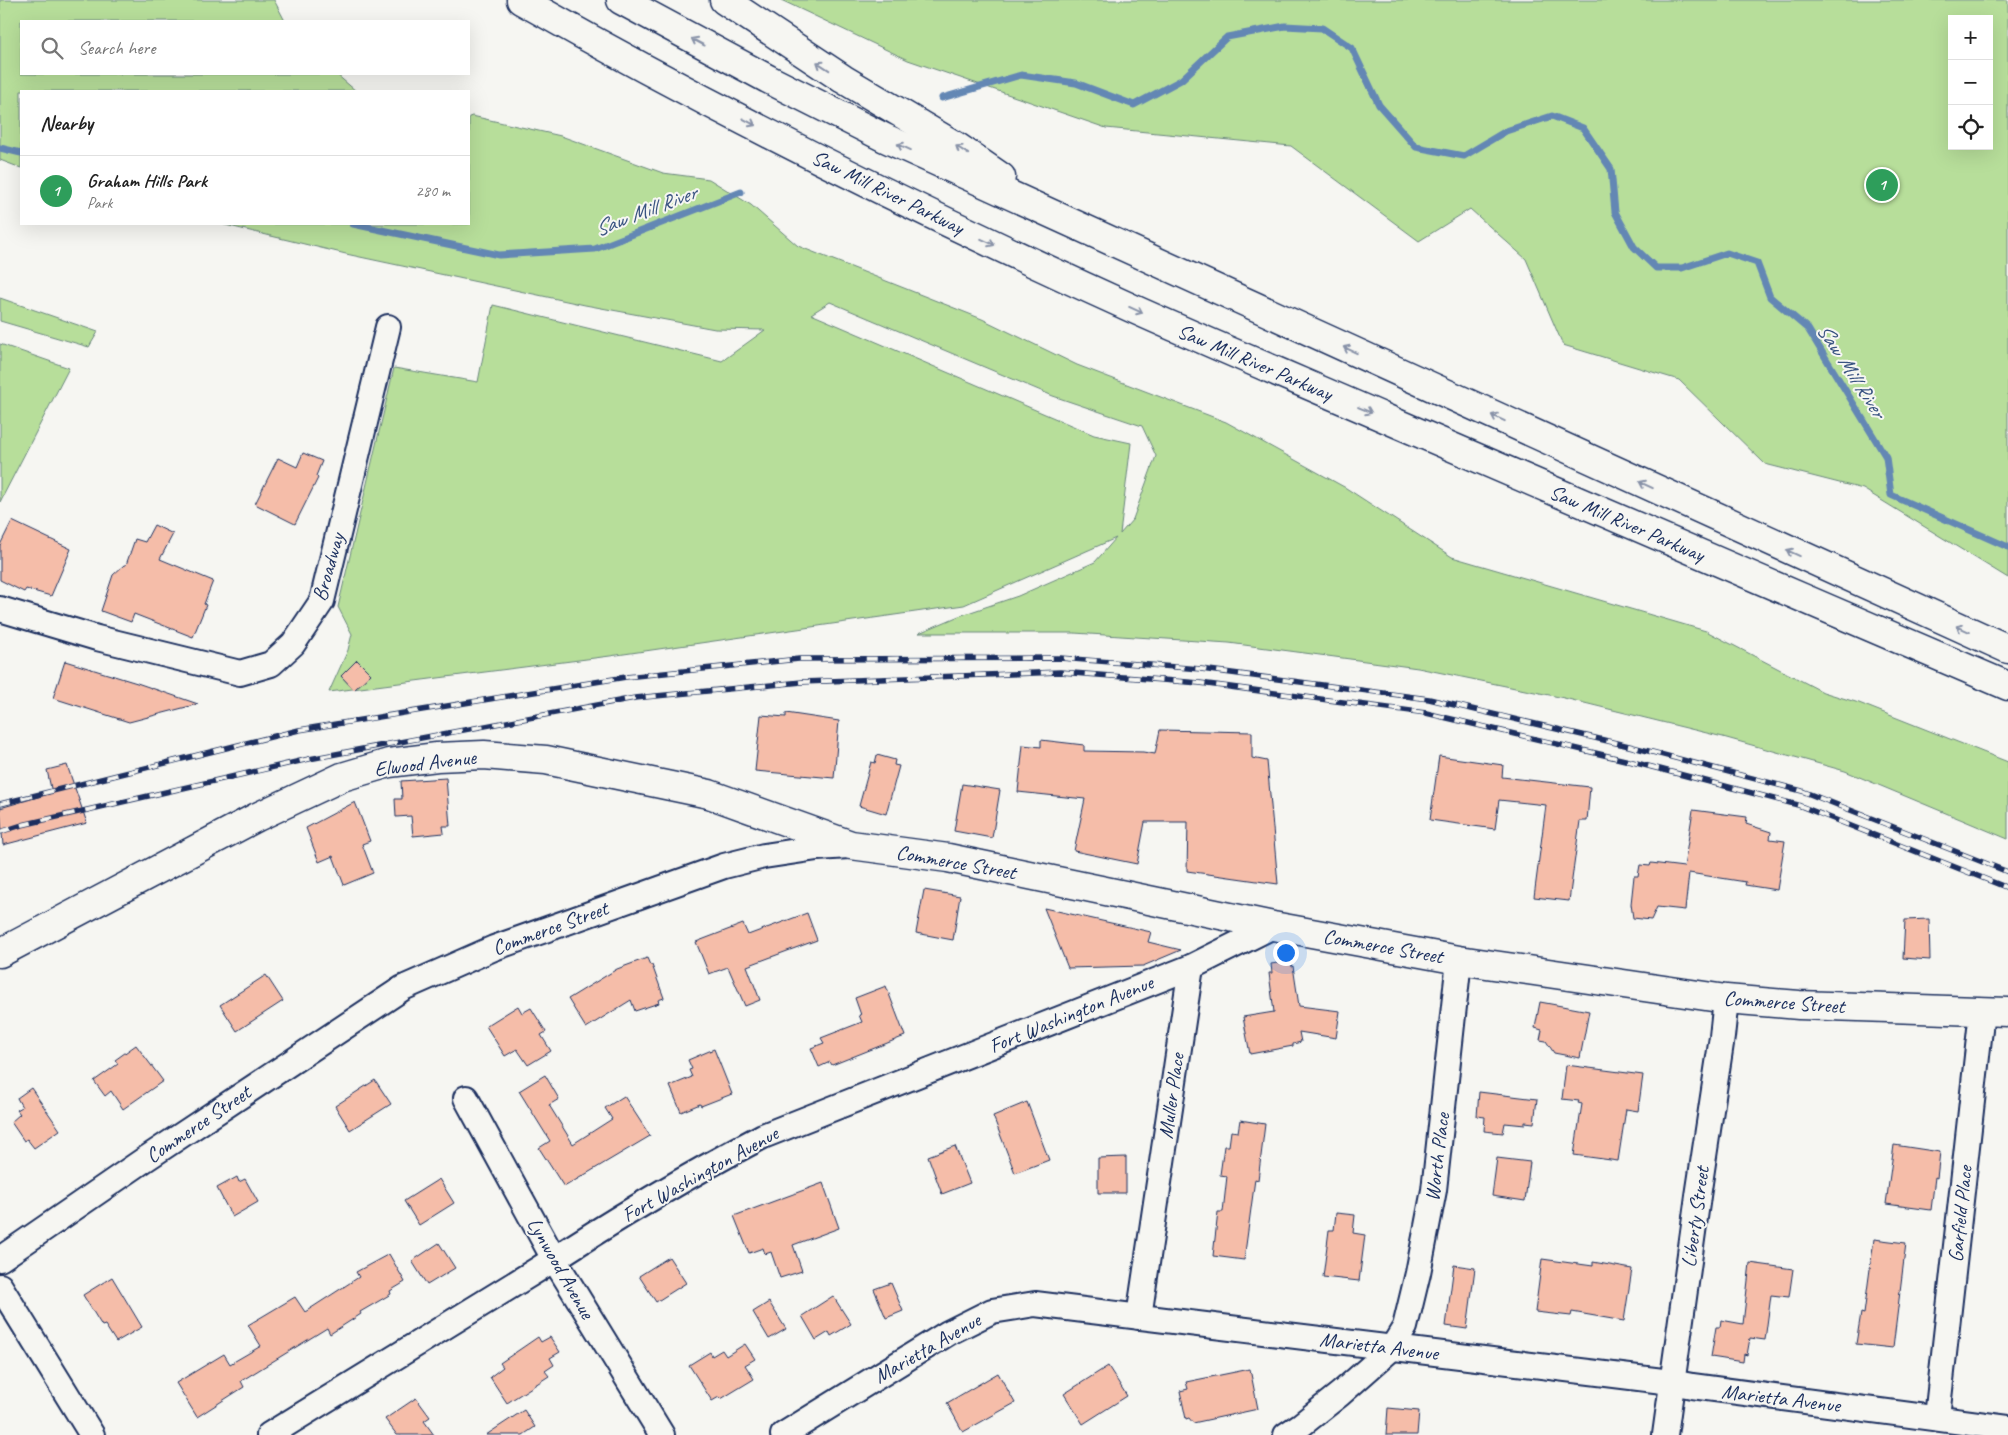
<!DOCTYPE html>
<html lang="en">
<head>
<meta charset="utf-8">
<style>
	body { margin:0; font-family:Caveat,sans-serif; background:#f2f2f2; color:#222 }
	.controls { position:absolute; right:15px; top:15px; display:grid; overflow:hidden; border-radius:0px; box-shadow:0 5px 20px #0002 }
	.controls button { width:45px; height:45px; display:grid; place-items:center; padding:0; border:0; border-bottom:1px solid #e0e0e0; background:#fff; color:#222; font:25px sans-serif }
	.you { position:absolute; left:1285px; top:952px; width:18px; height:18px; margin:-12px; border:4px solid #fff; border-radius:50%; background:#1a73e8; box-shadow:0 0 0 8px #1a73e833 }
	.badge { display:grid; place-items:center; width:32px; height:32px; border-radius:50%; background:#1b2f5e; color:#fff; font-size:16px; font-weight:700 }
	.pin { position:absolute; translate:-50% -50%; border:2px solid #fff; box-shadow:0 1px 5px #0006 }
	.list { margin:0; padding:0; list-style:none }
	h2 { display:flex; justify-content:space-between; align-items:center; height:65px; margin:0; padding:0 20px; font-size:21px }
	h2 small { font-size:16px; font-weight:400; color:#767676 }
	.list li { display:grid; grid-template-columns:32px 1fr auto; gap:15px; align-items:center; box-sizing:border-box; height:70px; padding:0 20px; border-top:1px solid #e0e0e0 }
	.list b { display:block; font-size:19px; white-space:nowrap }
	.list p { margin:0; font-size:16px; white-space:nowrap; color:#767676 }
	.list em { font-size:16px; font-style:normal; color:#767676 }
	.icon { flex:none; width:28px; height:28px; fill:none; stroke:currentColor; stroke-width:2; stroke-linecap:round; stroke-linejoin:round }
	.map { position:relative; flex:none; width:2008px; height:1435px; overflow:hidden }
	.search { position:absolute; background:#fff; box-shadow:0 5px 20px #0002; left:20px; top:20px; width:450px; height:55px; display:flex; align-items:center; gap:12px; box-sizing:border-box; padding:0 18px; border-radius:0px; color:#767676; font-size:19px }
	.panel { position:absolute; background:#fff; box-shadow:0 5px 20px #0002; left:20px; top:90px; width:450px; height:135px; border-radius:0px }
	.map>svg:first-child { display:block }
	.green { fill:#b7de9a; stroke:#69867c; fill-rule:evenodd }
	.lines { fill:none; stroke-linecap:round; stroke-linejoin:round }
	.stream { stroke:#6487b4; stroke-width:7 }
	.building { fill:#f5bda9; stroke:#1b2f5e }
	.minor-casing { stroke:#1b2f5e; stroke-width:28 }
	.major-casing { stroke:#1b2f5e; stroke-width:31 }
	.highway-casing { stroke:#1b2f5e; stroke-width:31 }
	.minor { stroke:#f6f6f2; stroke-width:24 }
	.major { stroke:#f6f6f2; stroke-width:28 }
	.highway { stroke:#f6f6f2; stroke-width:28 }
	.rail-casing { stroke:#1b2f5e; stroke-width:5.5 }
	.rail { stroke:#f6f6f2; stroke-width:4; stroke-dasharray:11; stroke-linecap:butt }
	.oneway { stroke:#8892a8 }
	.labels { text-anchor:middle; stroke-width:4; stroke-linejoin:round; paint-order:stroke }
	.street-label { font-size:21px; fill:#1b2f5e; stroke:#f6f6f2 }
	.water-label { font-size:22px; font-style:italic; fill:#3a5482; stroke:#f6f6f2 }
</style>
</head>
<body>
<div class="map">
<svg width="2008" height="1435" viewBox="0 0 2008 1435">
	<rect width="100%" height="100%" fill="#f6f6f2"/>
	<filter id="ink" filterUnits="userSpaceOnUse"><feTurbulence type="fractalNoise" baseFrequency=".02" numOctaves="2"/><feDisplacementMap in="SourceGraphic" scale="10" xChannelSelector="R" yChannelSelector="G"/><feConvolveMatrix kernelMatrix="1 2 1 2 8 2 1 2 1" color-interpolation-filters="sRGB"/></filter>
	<g filter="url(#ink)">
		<g class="green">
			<polygon points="0,0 274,0 285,21 21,21 21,74 336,74 356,91 21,91 21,168 0,160"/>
			<path d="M 781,0 L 2008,0 L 2008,578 L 1863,489 L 1765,464 L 1679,380 L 1563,345 L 1526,259 L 1470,209 L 1419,241 L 1291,146 L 1106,128 L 908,60 ZM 1952,19 L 1989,19 L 1989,146 L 1952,146 Z"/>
			<path d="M 472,116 L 561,136 L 663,173 L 709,179 L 751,205 L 798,246 L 982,319 L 1077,365 L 1226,422 L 1346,488 L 1452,557 L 1706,631 L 1823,692 L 1859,703 L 2008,762 L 2008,839 L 1845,771 L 1723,737 L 1564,698 L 1418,668 L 1229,643 L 1074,633 L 919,633 L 959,616 L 1018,596 L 1095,562 L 1116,538 L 964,605 L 610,656 L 329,692 L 348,650 L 352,634 L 338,607 L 394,368 L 478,382 L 493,305 L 722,361 L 765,330 L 715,329 L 585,305 L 346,254 L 221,224 L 469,224 L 469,117 ZM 830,302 L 1053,396 L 1142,426 L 1156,456 L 1133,519 L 1120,534 L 1131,443 L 1094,435 L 811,314 Z"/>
			<polygon points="0,298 98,332 89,347 0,321"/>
			<polygon points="0,344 69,368 0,502"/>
		</g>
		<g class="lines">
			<g class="stream">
				<polyline points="942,98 1021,75 1076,83 1134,105 1181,80 1227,37 1285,26 1322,28 1352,48 1379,105 1416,147 1464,156 1506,131 1552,116 1583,128 1611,169 1615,212 1634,247 1656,268 1682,268 1727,253 1757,263 1770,297 1808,329 1886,457 1891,495 2008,547"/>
				<polyline points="0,148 21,153"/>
				<polyline points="353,224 499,255 595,249 741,192"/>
			</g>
		</g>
		<g class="building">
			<polygon points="303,453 322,461 316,476 318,478 295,524 255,504 278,458 297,467"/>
			<polygon points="12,521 71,549 51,596 26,589 24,592 0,580 0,545"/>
			<polygon points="154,525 173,534 160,559 213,581 204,604 206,605 193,637 134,614 131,622 101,611 113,575 124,565 126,565 135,539 145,542"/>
			<polygon points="357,660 371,674 354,690 341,676"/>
			<polygon points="65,661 137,683 198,704 129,722 53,698"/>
			<polygon points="786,713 839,721 834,778 755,771 761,715 786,717"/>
			<polygon points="1160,730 1252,732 1252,758 1267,761 1278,884 1187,871 1188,822 1145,822 1137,864 1074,851 1085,799 1018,792 1023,745 1041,747 1041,740 1084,745 1084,751 1143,752 1155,754"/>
			<polygon points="877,755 895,760 894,765 899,766 886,814 859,806 871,762 875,763"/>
			<polygon points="1439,756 1503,765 1502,777 1590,787 1587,821 1580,821 1569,901 1534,897 1546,805 1499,800 1495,829 1430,820"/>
			<polygon points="67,765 87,823 3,845 0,808 52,793 47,770"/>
			<polygon points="446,778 450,826 443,826 444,833 413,836 411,816 396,817 395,799 402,799 401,781"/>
			<polygon points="962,784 1000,790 992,838 954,831"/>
			<polygon points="355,802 370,841 362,844 373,873 344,885 333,856 319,862 306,828"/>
			<polygon points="1693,810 1747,817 1746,824 1771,832 1770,839 1785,841 1777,890 1745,885 1746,882 1689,873 1685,910 1657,907 1651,920 1633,918 1631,904 1634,876 1638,876 1640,865 1650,866 1651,863 1684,867"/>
			<polygon points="924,890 960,896 953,940 916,933"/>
			<polygon points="1044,908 1151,932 1148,942 1181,950 1143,966 1068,968"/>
			<polygon points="807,913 817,940 747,966 760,1000 745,1006 728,967 709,974 696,942 743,924 748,935"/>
			<polygon points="1929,919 1930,960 1903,958 1905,920"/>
			<polygon points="647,958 650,965 652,965 664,998 658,1000 659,1003 635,1011 631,1000 586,1028 568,999 617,969"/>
			<polygon points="1291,961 1292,967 1293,966 1299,1006 1340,1011 1336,1038 1299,1032 1301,1042 1293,1044 1293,1046 1250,1054 1243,1017 1274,1012 1269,973 1272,973 1271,964"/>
			<polygon points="266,975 283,1001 237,1031 220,1005"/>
			<polygon points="886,986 905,1036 832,1065 830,1062 819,1067 811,1048 824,1043 821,1038 862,1022 859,1015 861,1015 855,998"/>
			<polygon points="1540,1002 1589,1011 1580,1058 1554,1053 1546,1041 1540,1040 1542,1030 1535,1028"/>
			<polygon points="518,1006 522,1013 531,1008 546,1032 541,1035 551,1051 528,1065 517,1049 505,1056 486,1026"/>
			<polygon points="136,1045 163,1081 123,1109 111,1091 105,1096 94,1081 118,1064 115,1060"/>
			<polygon points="714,1049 732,1094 701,1106 700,1104 681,1112 670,1086 692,1077 689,1070 692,1069 688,1060"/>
			<polygon points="1566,1065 1643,1075 1638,1111 1626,1109 1618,1161 1574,1155 1582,1104 1578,1103 1579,1101 1562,1099"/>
			<polygon points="545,1075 559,1099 549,1105 573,1144 612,1119 605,1108 624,1096 650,1136 564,1187 539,1148 550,1141 519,1091"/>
			<polygon points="375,1080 391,1104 350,1130 335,1106"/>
			<polygon points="31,1088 60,1130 34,1148 27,1139 24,1141 11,1122 20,1114 17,1110 22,1107 17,1098"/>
			<polygon points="1479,1092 1537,1099 1534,1123 1525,1122 1525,1125 1505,1123 1503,1133 1484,1131 1485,1117 1477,1116"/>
			<polygon points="1027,1102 1049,1160 1015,1173 993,1116"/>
			<polygon points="1240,1120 1265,1124 1258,1180 1255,1179 1244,1260 1213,1256 1218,1212 1223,1212 1227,1176 1220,1175 1224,1146 1229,1146 1231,1131 1238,1132"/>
			<polygon points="1894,1145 1940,1152 1937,1178 1935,1177 1931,1210 1886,1204"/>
			<polygon points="955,1146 970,1183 942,1194 928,1156"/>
			<polygon points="1126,1157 1126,1193 1098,1193 1098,1158"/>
			<polygon points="1497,1158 1530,1162 1525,1201 1492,1196"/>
			<polygon points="237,1177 239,1182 245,1179 258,1202 232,1217 217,1188"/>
			<polygon points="439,1179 454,1203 419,1225 404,1201"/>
			<polygon points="823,1183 839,1228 793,1245 802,1271 780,1278 771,1252 765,1254 763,1248 749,1253 734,1216"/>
			<polygon points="1336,1213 1355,1215 1353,1233 1365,1235 1359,1281 1323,1277 1329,1230 1334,1230"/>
			<polygon points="1874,1239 1906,1243 1893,1348 1856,1344 1861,1313 1864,1314"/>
			<polygon points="439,1243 455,1268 427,1285 412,1261"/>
			<polygon points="389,1254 405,1282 390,1291 391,1294 360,1312 361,1314 330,1334 327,1328 241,1381 244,1387 197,1417 176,1383 224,1354 230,1364 261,1346 248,1325 295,1297 305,1312 359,1277 356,1272"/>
			<polygon points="669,1257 686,1283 656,1302 639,1276"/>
			<polygon points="1542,1259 1593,1266 1593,1262 1632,1269 1624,1321 1572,1312 1571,1316 1535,1312"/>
			<polygon points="1750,1263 1793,1269 1789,1297 1771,1295 1765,1340 1750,1338 1747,1355 1744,1354 1743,1362 1711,1357 1716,1327 1720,1327 1721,1320 1743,1324"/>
			<polygon points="1454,1265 1475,1268 1467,1329 1446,1326"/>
			<polygon points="112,1277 142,1327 116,1342 105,1325 102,1326 83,1295"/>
			<polygon points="891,1283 903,1311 886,1318 874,1289"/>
			<polygon points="833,1296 851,1324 831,1336 829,1332 816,1340 802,1316"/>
			<polygon points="769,1302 786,1329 769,1339 753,1312"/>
			<polygon points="538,1337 541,1342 550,1337 560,1352 550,1358 554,1365 545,1371 549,1376 507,1403 490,1377 503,1367 500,1363"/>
			<polygon points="745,1344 755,1359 745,1365 754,1379 721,1399 719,1397 712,1401 689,1365 710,1352 712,1356 722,1350 726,1356"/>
			<polygon points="1108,1366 1127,1396 1083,1424 1064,1394"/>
			<polygon points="1250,1369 1258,1409 1193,1423 1189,1418 1186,1419 1180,1391 1188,1389 1186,1382"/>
			<polygon points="998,1373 1015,1403 963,1432 947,1403"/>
			<polygon points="416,1398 430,1417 424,1421 434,1435 397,1435 385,1419"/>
			<polygon points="1388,1408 1419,1411 1417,1435 1386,1435"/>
			<polygon points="524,1410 535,1427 523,1435 486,1435"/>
		</g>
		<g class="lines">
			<defs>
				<g id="minor">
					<polyline points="0,609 97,638 240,673 271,664 293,644 322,601 388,327"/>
					<polyline points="466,1098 554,1259 662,1435"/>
					<polyline points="0,1259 144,1160 403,988 494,948 724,866 764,856 817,848 849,846"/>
					<polyline points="0,1286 92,1435"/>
					<polyline points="1139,1317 1191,967"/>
					<polyline points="1937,1417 1982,1011"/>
					<path d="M 269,1435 L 537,1270 C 610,1222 685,1177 763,1136 L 1191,967 L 1273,926"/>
					<polyline points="783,1435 948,1333 992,1311 1035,1304 1671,1382 1692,1386 2008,1428"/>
					<polyline points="1286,1435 1301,1425 1340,1394 1392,1348 1405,1327 1418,1273 1434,1190 1459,960"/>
					<polyline points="1665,1435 1698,1196 1722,1037 1726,999"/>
				</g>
				<polyline id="major" points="0,953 257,817 342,777 389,763 437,757 484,755 546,760 709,794 851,845 948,858 1273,926 1459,960 1726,999 1799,1005 2008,1012"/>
				<g id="highway">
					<path d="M 521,0 C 721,114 928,216 1138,311 C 1221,348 1304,383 1387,419 C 1594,509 1801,597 2008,686"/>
					<polyline points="621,0 768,79 885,138 2008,649"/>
					<polyline points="724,0 843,79 956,146 1001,177"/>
				</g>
			</defs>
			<use href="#minor" class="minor-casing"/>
			<use href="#major" class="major-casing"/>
			<use href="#highway" class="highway-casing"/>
			<use href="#minor" class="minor"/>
			<use href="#major" class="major"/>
			<use href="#highway" class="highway"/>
			<defs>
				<g id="rail">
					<polyline points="0,804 299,730 626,677 799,659 1060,658 1201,669 1429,699 1629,746 1802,791 2008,872"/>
					<polyline points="0,832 22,825 309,759 635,698 802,682 1060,672 1200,683 1426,713 1625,760 1798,805 2008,888"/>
				</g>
			</defs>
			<use href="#rail" class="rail-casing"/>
			<use href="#rail" class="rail"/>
		</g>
		<defs><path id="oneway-shaft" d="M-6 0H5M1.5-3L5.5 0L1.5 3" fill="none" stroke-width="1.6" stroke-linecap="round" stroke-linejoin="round" transform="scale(1.25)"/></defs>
		<g class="oneway">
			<use href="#oneway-shaft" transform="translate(698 42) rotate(-152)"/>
			<use href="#oneway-shaft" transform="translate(823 66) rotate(-147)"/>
			<use href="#oneway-shaft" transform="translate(749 122) rotate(28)"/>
			<use href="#oneway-shaft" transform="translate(904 147) rotate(-156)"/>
			<use href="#oneway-shaft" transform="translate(962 150) rotate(-146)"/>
			<use href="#oneway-shaft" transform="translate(988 242) rotate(25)"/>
			<use href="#oneway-shaft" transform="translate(1136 310) rotate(24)"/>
			<use href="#oneway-shaft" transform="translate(1350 350) rotate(-155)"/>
			<use href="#oneway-shaft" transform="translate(1365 410) rotate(23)"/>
			<use href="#oneway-shaft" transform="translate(1498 418) rotate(-155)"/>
			<use href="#oneway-shaft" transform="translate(1646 485) rotate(-155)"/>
			<use href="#oneway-shaft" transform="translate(1793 553) rotate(-155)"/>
			<use href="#oneway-shaft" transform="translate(1963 629) rotate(-156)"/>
		</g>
	</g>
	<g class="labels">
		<g class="street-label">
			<text transform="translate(888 192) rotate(26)" y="7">Saw Mill River Parkway</text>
			<text transform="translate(1255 362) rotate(23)" y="7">Saw Mill River Parkway</text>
			<text transform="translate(1627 523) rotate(23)" y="7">Saw Mill River Parkway</text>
			<text transform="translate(328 567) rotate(-74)" y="7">Broadway</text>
			<text transform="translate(425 763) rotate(-7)" y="7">Elwood Avenue</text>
			<text transform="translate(956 862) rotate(10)" y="7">Commerce Street</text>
			<text transform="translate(550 928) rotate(-20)" y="7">Commerce Street</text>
			<text transform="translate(1383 946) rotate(10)" y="7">Commerce Street</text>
			<text transform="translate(1784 1002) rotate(4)" y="7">Commerce Street</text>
			<text transform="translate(1071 1014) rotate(-22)" y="7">Fort Washington Avenue</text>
			<text transform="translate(1171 1096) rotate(-82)" y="7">Muller Place</text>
			<text transform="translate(198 1124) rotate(-34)" y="7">Commerce Street</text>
			<text transform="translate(1437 1157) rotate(-83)" y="7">Worth Place</text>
			<text transform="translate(700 1174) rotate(-29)" y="7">Fort Washington Avenue</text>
			<text transform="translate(1960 1214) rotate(-84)" y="7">Garfield Place</text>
			<text transform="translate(1695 1217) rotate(-82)" y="7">Liberty Street</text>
			<text transform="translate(561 1268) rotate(60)" y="7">Lynwood Avenue</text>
			<text transform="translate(1379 1346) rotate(7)" y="7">Marietta Avenue</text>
			<text transform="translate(927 1348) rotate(-30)" y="7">Marietta Avenue</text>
			<text transform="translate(1781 1398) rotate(7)" y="7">Marietta Avenue</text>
		</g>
		<g class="water-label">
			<text transform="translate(645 210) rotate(-21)" y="8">Saw Mill River</text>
			<text transform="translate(1852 370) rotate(57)" y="8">Saw Mill River</text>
		</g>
	</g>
</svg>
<div class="controls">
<button>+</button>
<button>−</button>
<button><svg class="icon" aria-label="locate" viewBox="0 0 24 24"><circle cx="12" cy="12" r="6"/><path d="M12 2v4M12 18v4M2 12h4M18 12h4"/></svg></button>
</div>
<div class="you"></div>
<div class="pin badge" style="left:1882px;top:185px;background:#2e9e5b">1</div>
<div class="search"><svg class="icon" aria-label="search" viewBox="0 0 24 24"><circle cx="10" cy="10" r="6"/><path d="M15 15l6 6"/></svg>Search here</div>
<section class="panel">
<h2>Nearby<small></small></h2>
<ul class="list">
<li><span class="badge" style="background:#2e9e5b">1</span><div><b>Graham Hills Park</b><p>Park</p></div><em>280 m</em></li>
</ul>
</section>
</div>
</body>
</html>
